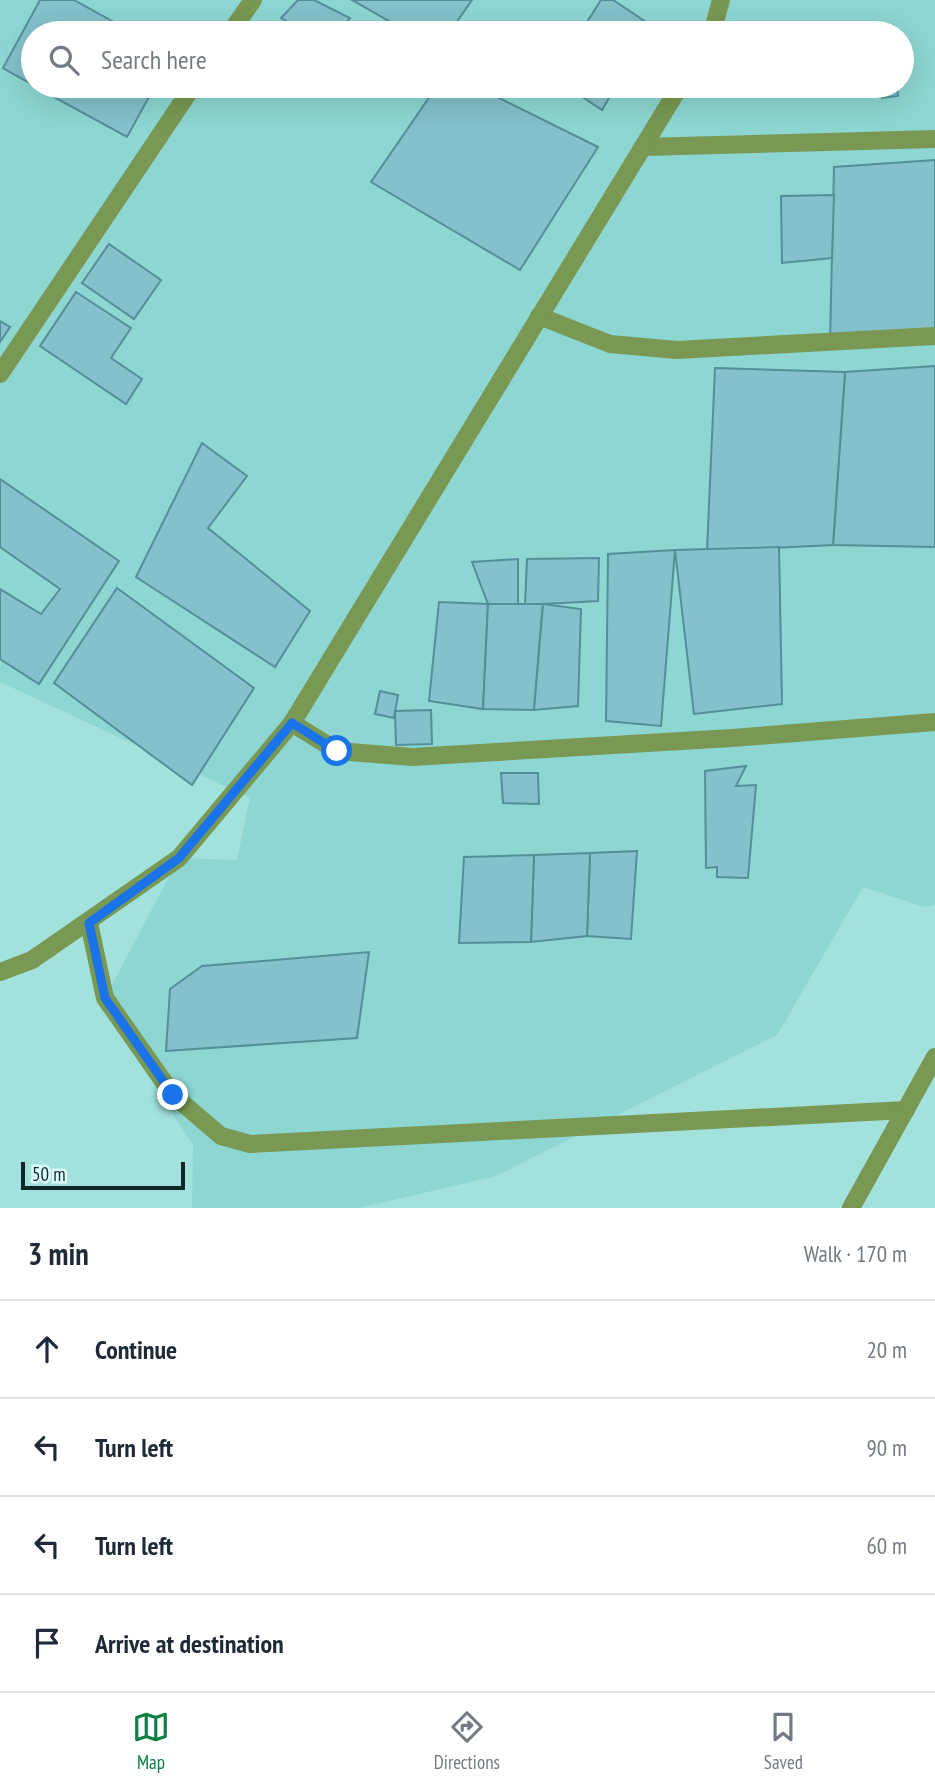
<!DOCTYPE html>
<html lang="en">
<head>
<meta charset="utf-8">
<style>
	body { margin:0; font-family:"PT Sans Narrow",sans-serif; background:#f2f2f3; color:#1f2937 }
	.scale { position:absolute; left:21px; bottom:18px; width:164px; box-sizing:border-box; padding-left:7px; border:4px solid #0e2826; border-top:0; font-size:19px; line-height:24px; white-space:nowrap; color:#0e2826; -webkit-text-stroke:5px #ddfcf9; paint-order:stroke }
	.stop { position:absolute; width:21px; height:21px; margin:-16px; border:5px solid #1a73e8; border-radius:50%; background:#fff }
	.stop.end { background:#1a73e8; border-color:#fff; box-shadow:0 2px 7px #0008 }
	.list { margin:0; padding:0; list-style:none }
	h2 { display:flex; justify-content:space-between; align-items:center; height:91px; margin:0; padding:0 28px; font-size:30px }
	h2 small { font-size:23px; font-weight:400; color:#747a83 }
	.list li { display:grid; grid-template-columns:46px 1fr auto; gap:21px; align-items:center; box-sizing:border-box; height:98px; padding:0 28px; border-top:2px solid #e0e1e3 }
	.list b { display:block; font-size:26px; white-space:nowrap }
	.list em { font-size:23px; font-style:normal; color:#747a83 }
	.icon { flex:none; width:38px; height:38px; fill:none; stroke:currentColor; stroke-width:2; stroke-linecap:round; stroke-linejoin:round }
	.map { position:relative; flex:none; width:935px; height:1208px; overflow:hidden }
	.search { position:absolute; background:#fff; box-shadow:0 7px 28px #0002; left:21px; right:21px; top:21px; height:77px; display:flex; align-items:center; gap:18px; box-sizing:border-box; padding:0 24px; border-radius:38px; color:#747a83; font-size:26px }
	.sheet { height:483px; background:#fff }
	nav { display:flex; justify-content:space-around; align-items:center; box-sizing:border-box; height:98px; border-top:2px solid #e0e1e3; background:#fff; font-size:19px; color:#747a83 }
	nav a { display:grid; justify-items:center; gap:4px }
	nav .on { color:#0b8043 }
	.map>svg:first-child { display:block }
	.built { fill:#8dd6d1; fill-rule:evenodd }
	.building { fill:#84c1cc; stroke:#538f99; stroke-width:2 }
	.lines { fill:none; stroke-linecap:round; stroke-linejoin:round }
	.minor { stroke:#789853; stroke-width:18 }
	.route { stroke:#1a73e8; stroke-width:9 }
</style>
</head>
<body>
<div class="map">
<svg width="935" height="1208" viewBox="0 0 935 1208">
	<rect width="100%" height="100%" fill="#a3e1dc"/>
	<path class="built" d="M 0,0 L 935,0 L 935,905 L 924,907 L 863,887 L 777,1035 L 496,1176 L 359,1208 L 192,1208 L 193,1145 L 99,1000 L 105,998 L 179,858 L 237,860 L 250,798 L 0,682 ZM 33,33 L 902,33 L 902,86 L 33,86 Z"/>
	<g class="building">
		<polygon points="40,0 74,0 126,29 124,33 33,33 33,85 3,68"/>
		<polygon points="298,0 314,0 350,18 338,33 307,33 281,18"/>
		<polygon points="352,0 472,0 449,33 410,33"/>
		<polygon points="601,0 613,0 652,26 647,33 580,33"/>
		<polygon points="34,86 155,86 127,137"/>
		<polygon points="437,86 475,86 598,147 520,270 371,182"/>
		<polygon points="566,86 616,86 602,110"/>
		<polygon points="881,86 897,86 898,96 882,98"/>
		<polygon points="935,160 935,336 830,341 834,167"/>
		<polygon points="834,195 832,258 782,263 781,196"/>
		<polygon points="109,244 161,280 134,319 82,283"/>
		<polygon points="76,292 131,328 111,358 142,379 126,404 40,346"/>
		<polygon points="0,321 10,327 0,342"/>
		<polygon points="935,366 935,547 833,545 845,372"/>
		<polygon points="715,368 845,372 833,545 707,551"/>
		<polygon points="202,443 247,476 208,528 310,611 275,667 136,577"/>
		<polygon points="0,479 119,561 39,684 0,659 0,589 41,614 60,589 0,547"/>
		<polygon points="779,547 782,704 694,714 675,550"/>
		<polygon points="675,550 661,726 606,721 608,554"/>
		<polygon points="599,558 598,601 525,605 527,559"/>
		<polygon points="518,559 518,604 488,604 472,562"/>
		<polygon points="117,588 254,688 192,785 54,683"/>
		<polygon points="439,602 488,604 483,709 429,701"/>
		<polygon points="488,604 543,604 534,710 483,709"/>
		<polygon points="543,604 581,609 578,706 534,710"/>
		<polygon points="380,691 398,695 394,718 375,714"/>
		<polygon points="431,710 432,744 396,745 395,711"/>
		<polygon points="746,766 736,786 756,785 748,878 717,877 717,867 706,868 705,771"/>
		<polygon points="501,773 538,773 539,804 503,803"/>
		<polygon points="637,851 631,939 587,936 590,853"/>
		<polygon points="590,853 587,936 531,942 534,855"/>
		<polygon points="534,855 531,942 459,943 464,857"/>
		<polygon points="369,952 357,1038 166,1051 170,989 202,966"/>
	</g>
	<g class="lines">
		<g class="minor">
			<polyline points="230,33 253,0"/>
			<polyline points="712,33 721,0"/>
			<polyline points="643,147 935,139"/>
			<polyline points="539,316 610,344 677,350 935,336"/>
			<polyline points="0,374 193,86"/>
			<polyline points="292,723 337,751 412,757 732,738 935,722"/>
			<polyline points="89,923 105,998 173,1095 221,1136 250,1144 906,1110"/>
			<polyline points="0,972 32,960 179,858 292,723 680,86"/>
			<polyline points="851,1208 935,1057"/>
		</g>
	</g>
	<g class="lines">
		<polyline class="route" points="173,1095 105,998 89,923 179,858 292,723 337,751"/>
	</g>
</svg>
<div class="scale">50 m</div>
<div class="stop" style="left:337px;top:751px"></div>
<div class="stop end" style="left:173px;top:1095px"></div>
<div class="search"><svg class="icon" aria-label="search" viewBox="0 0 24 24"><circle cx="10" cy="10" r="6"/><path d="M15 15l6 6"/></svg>Search here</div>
</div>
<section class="sheet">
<h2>3 min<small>Walk · 170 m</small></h2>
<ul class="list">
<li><svg class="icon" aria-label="ahead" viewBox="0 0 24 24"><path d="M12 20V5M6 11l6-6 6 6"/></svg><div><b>Continue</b></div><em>20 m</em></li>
<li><svg class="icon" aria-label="left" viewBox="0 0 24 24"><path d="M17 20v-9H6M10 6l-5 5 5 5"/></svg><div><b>Turn left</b></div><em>90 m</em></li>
<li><svg class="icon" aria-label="left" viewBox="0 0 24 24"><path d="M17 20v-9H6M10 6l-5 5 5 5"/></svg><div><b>Turn left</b></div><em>60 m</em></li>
<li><svg class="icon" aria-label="arrive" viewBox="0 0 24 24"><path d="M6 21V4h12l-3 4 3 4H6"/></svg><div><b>Arrive at destination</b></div></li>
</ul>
</section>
<nav>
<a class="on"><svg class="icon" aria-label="map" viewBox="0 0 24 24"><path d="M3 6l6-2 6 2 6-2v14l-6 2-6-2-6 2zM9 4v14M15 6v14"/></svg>Map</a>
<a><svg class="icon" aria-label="directions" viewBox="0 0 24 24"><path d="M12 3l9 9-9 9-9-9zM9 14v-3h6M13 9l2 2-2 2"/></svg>Directions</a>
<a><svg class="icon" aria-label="saved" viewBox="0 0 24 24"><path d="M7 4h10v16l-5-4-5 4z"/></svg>Saved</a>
</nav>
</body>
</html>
